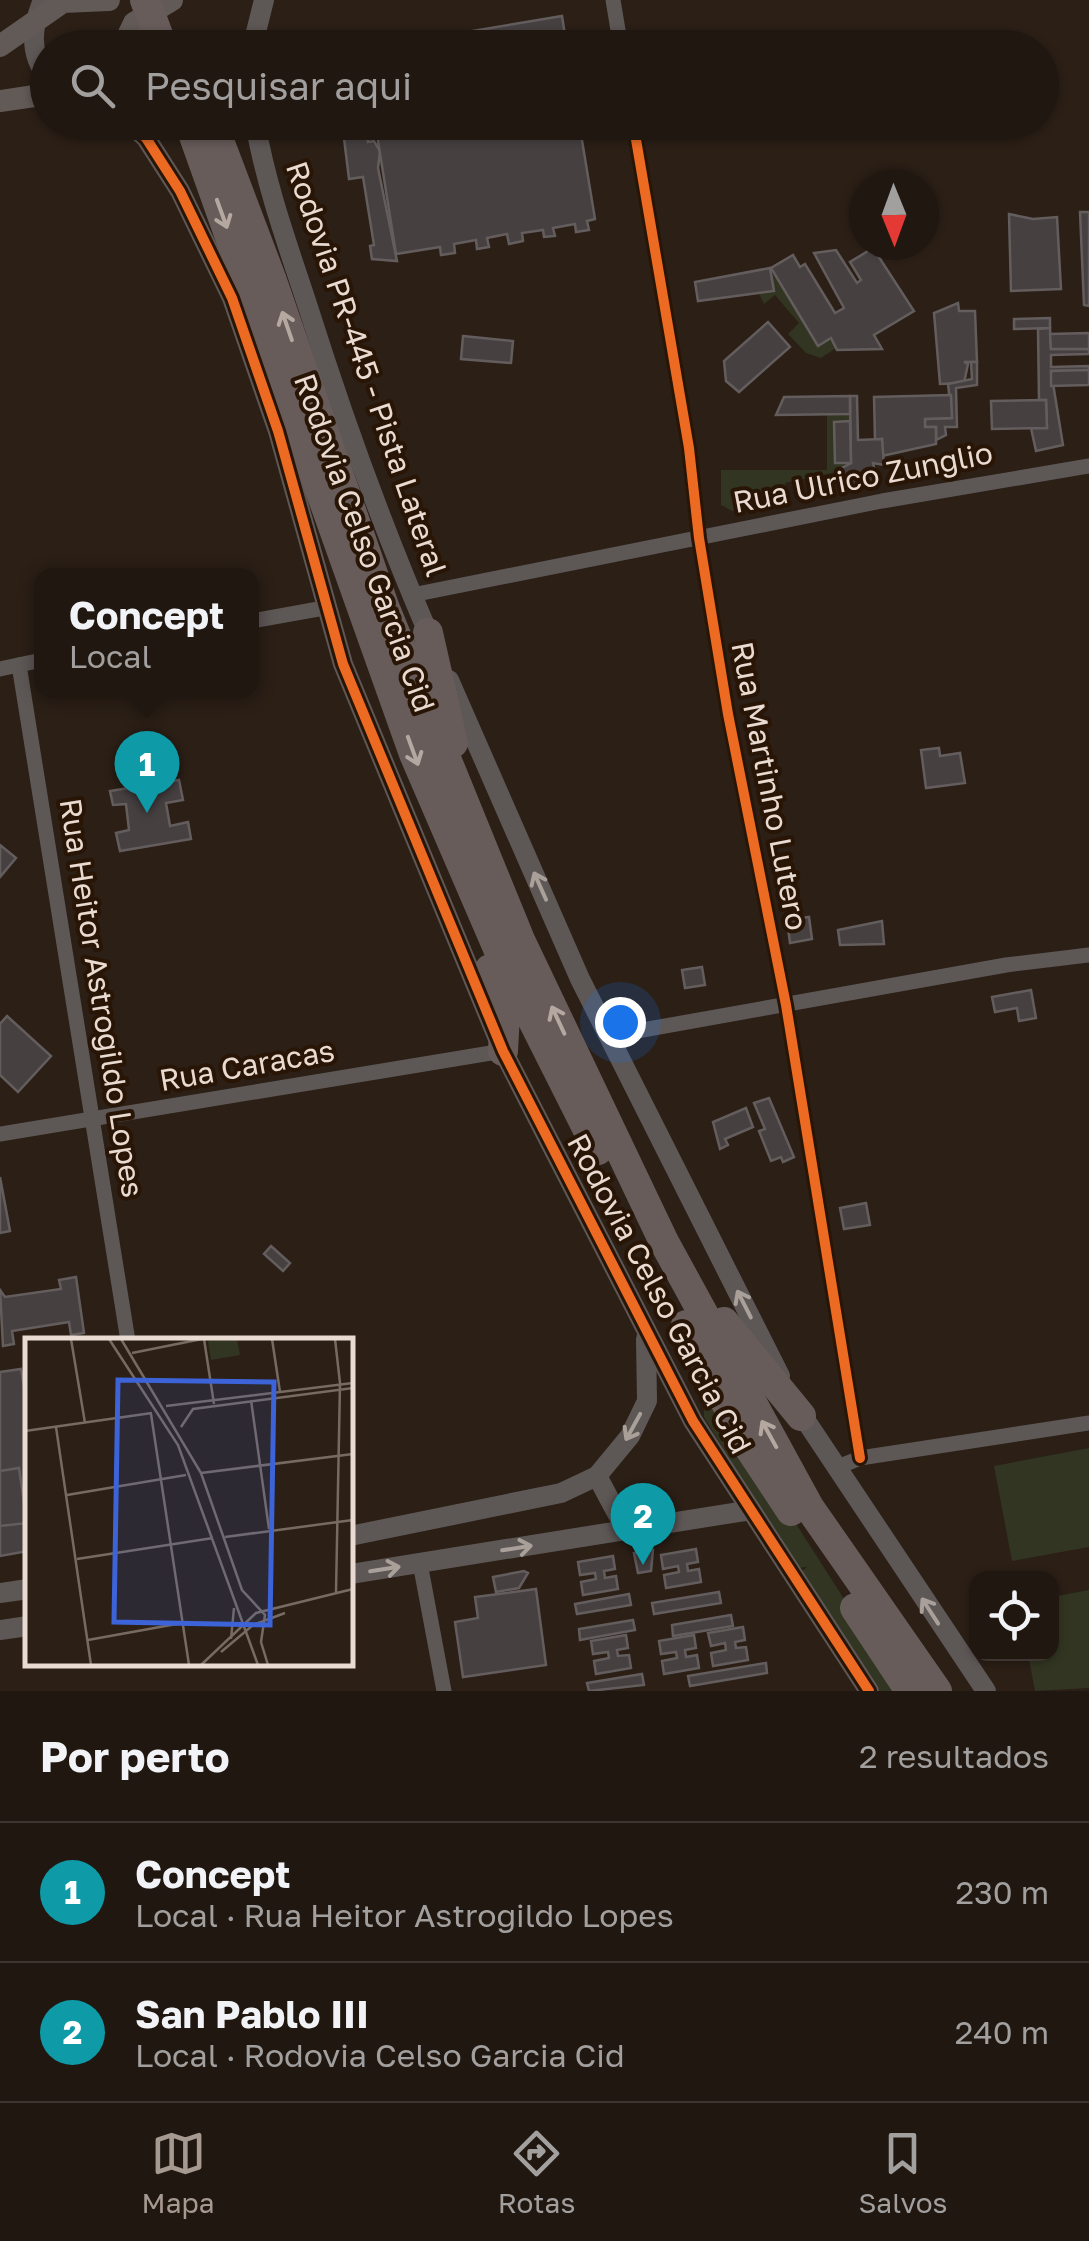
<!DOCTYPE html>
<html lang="pt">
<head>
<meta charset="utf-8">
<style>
	body { margin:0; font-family:"Golos Text",sans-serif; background:#282019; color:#f1f3f6 }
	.controls { position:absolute; right:30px; bottom:30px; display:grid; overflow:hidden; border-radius:20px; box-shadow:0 2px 8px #0004 }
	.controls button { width:90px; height:90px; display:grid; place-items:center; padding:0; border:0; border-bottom:2px solid #3d3630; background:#201710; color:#f1f3f6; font:50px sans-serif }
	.compass { position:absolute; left:849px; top:170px; width:90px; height:90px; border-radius:50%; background:#201710; box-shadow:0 2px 8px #0004; rotate:179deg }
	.you { position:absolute; left:620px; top:1022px; width:35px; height:35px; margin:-25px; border:8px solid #fff; border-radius:50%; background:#1a73e8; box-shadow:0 0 0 15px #1a73e833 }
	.badge { display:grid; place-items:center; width:65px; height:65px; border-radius:50%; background:#a69990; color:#fff; font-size:32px; font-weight:700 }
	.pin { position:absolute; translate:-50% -82px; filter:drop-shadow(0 2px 5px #0008) }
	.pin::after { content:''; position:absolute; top:52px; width:35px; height:30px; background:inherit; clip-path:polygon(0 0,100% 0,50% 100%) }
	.popup { position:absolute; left:34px; top:568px; width:225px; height:130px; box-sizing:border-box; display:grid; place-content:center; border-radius:20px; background:#201710; filter:drop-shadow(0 2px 8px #0005); font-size:32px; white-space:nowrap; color:#a29f9f }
	.popup b { font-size:38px; color:#f1f3f6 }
	.popup::after { content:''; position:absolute; left:50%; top:100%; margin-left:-20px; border:20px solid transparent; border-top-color:#201710 }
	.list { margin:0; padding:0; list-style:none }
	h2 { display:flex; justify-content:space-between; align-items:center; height:130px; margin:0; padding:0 40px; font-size:42px }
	h2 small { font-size:32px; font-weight:400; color:#a29f9f }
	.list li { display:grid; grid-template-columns:65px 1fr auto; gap:30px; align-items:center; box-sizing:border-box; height:140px; padding:0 40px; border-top:2px solid #3d3630 }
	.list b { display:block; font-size:38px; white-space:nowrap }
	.list p { margin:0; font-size:32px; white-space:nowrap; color:#a29f9f }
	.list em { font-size:32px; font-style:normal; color:#a29f9f }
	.icon { flex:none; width:55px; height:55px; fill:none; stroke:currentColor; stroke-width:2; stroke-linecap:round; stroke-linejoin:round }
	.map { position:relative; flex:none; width:1089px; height:1691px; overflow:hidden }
	.search { position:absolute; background:#201710; box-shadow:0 2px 8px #0004; left:30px; right:30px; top:30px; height:110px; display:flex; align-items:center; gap:25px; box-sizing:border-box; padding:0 35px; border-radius:55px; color:#a29f9f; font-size:38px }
	.sheet { height:410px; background:#201710 }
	nav { display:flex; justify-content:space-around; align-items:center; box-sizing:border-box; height:140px; border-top:2px solid #3d3630; background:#201710; font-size:28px; color:#a29f9f }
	nav a { display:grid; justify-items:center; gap:5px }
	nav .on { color:#a69990 }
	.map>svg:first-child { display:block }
	.green { fill:#313521 }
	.building { fill:#464041; stroke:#645d5e; stroke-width:2.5 }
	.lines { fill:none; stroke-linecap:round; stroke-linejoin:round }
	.minor { stroke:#5d5756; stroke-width:15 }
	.tertiary { stroke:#5d5756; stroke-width:20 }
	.secondary { stroke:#615a57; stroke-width:22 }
	.motorway { stroke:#675c5a; stroke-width:30 }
	.motorway-bridge { stroke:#675c5a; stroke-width:30 }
	.cycleway-casing { stroke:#291505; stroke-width:16 }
	.cycleway { stroke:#ed6a23; stroke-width:10 }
	.oneway { stroke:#b5a8a1 }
	.oneway2 { stroke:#aaa09a }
	.labels { text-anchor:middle; stroke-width:8; stroke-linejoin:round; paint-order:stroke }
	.street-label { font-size:30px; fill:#e9dbd1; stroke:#291505 }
	.inset-road { fill:none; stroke:#776a61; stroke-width:2.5 }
	.view { fill:#3c63d7; fill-opacity:0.15; stroke:#3c63d7; stroke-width:5 }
	.inset-edge { fill:none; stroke:#e9dbd1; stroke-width:5 }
</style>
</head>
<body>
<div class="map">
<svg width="1089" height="1691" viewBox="0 0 1089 1691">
	<rect width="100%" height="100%" fill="#2b1f16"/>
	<g class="green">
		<polygon points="775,274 818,345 831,338 836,348 821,358 806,353 788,334 799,323 775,295 764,304 759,294 774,291 771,275"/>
		<polygon points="850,414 850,421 834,422 835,463 851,463 842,471 785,483 789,501 732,511 721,505 721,470 827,470 827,415"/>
		<polygon points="711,1391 903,1691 877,1691 802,1571 807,1567 796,1568 704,1417 704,1401"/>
		<polygon points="1089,1448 1089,1547 1012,1561 994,1466"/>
		<polygon points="1089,1590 1089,1688 1035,1691 1028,1654 1052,1654 1052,1597"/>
	</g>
	<g class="building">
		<polygon points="562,16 567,48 371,48"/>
		<polygon points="342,122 365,122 368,142 374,141 380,151 378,168 397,261 372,259 370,246 374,245 363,177 349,179"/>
		<polygon points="375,122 579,122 595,219 587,221 589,230 576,232 575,224 553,228 555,236 544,237 543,230 522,233 523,241 509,244 507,234 487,238 489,247 477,249 476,240 454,244 455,253 441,255 440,247 396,254"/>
		<polygon points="1080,212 1089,212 1089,306 1084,305"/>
		<polygon points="1009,214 1033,219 1057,217 1061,289 1011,291"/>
		<polygon points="873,248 914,311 874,335 882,349 837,350 831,338 818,346 771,268 793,255 800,267 805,264 835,313 844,308 814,253 836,250 857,283 861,280 850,262"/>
		<polygon points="770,268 774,291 698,301 695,282"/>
		<polygon points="958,303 959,311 975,311 977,362 964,362 968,364 964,383 940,384 934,313"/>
		<polygon points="1050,318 1050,328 1014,329 1014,319"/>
		<polygon points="768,322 790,347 739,392 726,381 724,361"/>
		<polygon points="1050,328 1051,349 1089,349 1089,354 1051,355 1051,367 1089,366 1089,370 1051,371 1063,445 1036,451 1031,428 1047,428 1046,400 1039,400 1038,329"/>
		<polygon points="1089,333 1089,349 1051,349 1050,334"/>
		<polygon points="463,336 513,341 511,363 461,359"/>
		<polygon points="971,362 977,362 977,385 956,388 957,427 945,427 946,435 936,440 936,427 925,427 925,419 952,418 948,384 972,379"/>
		<polygon points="1089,370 1089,385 1051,386 1051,371"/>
		<polygon points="951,395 952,418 925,419 925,427 936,427 936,444 882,456 882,439 875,440 874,397"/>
		<polygon points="850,396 857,396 858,440 882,439 884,465 873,463 877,480 845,487 842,468 851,463"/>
		<polygon points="850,396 850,414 776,415 784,397"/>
		<polygon points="1046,400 1047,428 992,429 991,401"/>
		<polygon points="850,421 851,463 835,463 834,422"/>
		<polygon points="939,748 940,756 960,753 965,783 926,788 921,750"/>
		<polygon points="179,780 183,800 166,803 170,826 188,822 191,839 120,851 116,833 129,830 126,804 113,805 110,791"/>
		<polygon points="0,845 16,858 0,877"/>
		<polygon points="809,917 812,939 790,943 787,920"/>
		<polygon points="882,921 884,944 840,945 838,930"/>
		<polygon points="702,967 705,985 685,988 682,970"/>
		<polygon points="1031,990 1036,1018 1019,1021 1017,1008 995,1012 992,997"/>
		<polygon points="7,1016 51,1056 18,1092 0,1075 0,1024"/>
		<polygon points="769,1098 794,1157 783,1162 781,1157 771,1161 759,1131 765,1129 754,1103"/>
		<polygon points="746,1108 753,1127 725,1139 728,1145 720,1149 713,1122"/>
		<polygon points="0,1177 10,1231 0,1233"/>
		<polygon points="866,1203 870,1225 844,1229 840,1208"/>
		<polygon points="271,1246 290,1263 283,1271 264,1254"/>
		<polygon points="76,1277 84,1333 71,1335 69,1322 12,1331 14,1344 3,1346 0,1290 5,1297 61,1289 59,1280"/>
		<polygon points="21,1369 28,1410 28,1551 0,1556 0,1372"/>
		<polygon points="19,1468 27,1523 0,1526 0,1471"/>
		<polygon points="696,1549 698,1562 687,1564 688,1571 699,1569 701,1582 666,1588 664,1575 679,1572 678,1566 663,1569 661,1555"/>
		<polygon points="653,1550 651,1571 638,1573 634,1553"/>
		<polygon points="613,1556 615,1569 604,1571 605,1578 616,1576 618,1589 583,1595 581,1582 596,1579 595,1573 580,1575 578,1562"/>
		<polygon points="524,1571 528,1573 519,1588 496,1592 493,1577"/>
		<polygon points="536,1589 546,1665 463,1677 455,1622 478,1618 475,1597"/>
		<polygon points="719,1592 721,1603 654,1614 652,1603"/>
		<polygon points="629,1594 631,1605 577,1614 575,1604"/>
		<polygon points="731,1615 733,1626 673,1636 672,1625"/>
		<polygon points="633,1620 635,1630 580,1640 579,1629"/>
		<polygon points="743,1627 745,1640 735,1642 736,1648 746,1647 748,1660 713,1666 711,1653 726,1650 725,1643 711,1646 708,1633"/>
		<polygon points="626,1635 628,1648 617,1650 618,1656 629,1655 631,1668 596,1674 594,1661 609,1658 608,1652 593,1654 591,1641"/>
		<polygon points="694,1635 696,1648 685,1650 686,1657 697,1655 699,1668 664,1674 662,1661 677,1658 676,1652 661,1654 659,1641"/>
		<polygon points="766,1663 767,1673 690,1686 688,1676"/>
		<polygon points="642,1674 644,1685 589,1691 587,1683"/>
	</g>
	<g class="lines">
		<g class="minor">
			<polyline points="613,0 621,48"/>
			<polyline points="633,122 689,448 699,538 728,714 786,1005 860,1458"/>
			<polyline points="412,595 882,501 1089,466"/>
			<polyline points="252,621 324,608"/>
			<polyline points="19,665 128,1341"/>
			<polyline points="0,669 42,660"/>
			<polyline points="609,1036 1006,965 1089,955"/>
			<polyline points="0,1134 503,1051"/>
			<polyline points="838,1467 860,1458 1089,1423"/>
			<polyline points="420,1563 444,1691"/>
		</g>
		<g class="tertiary">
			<path d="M 43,0 C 32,26 28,53 48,77"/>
			<polyline points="252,48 264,0"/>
			<polyline points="128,122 146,138 180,191 232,298 278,431 343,664 503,1051 693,1421 869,1691"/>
			<path d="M 255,122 C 266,186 288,246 308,307 C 344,421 385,534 433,644"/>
			<polyline points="449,680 580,979 780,1376"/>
			<polyline points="796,1406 986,1691"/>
			<polyline points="597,1476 626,1530"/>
			<polyline points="350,1536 561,1493 597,1476 630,1436 647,1401 646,1339"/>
			<polyline points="350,1574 751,1510"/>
			<polyline points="0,1593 28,1589"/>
			<polyline points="0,1630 28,1626"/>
		</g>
		<g class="secondary">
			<polyline points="0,46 63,2 109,0"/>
			<polyline points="122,48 134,23 172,0"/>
			<polyline points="0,101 48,94"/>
		</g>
		<g class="motorway">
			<polyline points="189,122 414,754 506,967 598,1150"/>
			<polyline points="212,122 271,278 384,606 520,940 664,1242 809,1507 937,1691"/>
			<polyline points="428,633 453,743"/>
			<polyline points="490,969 505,1015 503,1051"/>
			<polyline points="724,1322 801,1416"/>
			<polyline points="686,1325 748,1446 791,1511"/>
			<polyline points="855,1608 910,1691"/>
		</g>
		<polyline class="motorway-bridge" points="145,0 163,48"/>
		<defs>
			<g id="cycleway">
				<polyline points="128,122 146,138 180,191 232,298 278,431 343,664 503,1051 693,1421 869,1691"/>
				<polyline points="633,122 689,448 699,538 728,714 786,1005 860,1458"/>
			</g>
		</defs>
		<use href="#cycleway" class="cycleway-casing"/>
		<use href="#cycleway" class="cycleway"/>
	</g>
	<defs><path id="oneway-shaft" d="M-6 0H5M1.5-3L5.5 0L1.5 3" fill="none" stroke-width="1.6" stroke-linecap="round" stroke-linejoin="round" transform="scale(2.5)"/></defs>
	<g class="oneway">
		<use href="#oneway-shaft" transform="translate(222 214) rotate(70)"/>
		<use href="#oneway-shaft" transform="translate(287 326) rotate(-109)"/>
		<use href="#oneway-shaft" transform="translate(413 751) rotate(70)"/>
		<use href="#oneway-shaft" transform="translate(558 1020) rotate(-115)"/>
		<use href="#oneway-shaft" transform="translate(769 1434) rotate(-119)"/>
	</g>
	<g class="oneway2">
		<use href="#oneway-shaft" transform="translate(540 886) rotate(-114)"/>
		<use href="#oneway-shaft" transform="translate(744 1304) rotate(-117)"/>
		<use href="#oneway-shaft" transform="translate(633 1427) rotate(119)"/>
		<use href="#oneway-shaft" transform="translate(517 1548) rotate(-9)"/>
		<use href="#oneway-shaft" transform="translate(385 1569) rotate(-9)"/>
		<use href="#oneway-shaft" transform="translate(930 1611) rotate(-123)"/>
	</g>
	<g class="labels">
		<g class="street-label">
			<text transform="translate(366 369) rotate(71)" y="10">Rodovia PR-445 - Pista Lateral</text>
			<text transform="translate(863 478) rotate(-11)" y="10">Rua Ulrico Zunglio</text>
			<text transform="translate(364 543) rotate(70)" y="10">Rodovia Celso Garcia Cid</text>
			<text transform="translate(769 786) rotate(79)" y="10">Rua Martinho Lutero</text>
			<text transform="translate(101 998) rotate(81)" y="10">Rua Heitor Astrogildo Lopes</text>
			<text transform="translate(247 1066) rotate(-10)" y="10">Rua Caracas</text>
			<text transform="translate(659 1294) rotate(62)" y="10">Rodovia Celso Garcia Cid</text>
		</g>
	</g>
	<g transform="translate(25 1338)">
		<rect width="328" height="328" fill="#2b1f16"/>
		<path d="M 197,1 L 212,1 L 215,17 L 186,22 L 183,3 Z" fill="#313521"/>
		<path class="inset-road" d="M 46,1 L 60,85M 84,1 L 153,107 L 233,327M 96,1 L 176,135 L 217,252 L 240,277 L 236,304 L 243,327M 179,1 L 189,66M 247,1 L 255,54M 310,1 L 315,45 L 311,255M 107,15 L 177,1M 226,62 L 244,191M 141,68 L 328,45M 126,76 L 164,327M 31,89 L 66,327M 156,89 L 168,71 L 328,50M 0,93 L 127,75M 176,135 L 328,116M 42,157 L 161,137M 200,199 L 328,182M 52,221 L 188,200M 206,301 L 209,270M 63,302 L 157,285M 196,314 L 228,287 L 260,275M 176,327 L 231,275 L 328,251"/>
		<path class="view" d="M 93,42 L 249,44 L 245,287 L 89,284 Z"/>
		<rect width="328" height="328" class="inset-edge"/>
	</g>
</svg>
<div class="controls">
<button><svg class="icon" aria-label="locate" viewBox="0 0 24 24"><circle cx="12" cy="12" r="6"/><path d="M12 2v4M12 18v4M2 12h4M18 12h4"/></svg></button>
</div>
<svg class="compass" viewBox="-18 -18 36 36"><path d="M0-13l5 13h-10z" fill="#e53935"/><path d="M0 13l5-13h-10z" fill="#a29f9f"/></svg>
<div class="you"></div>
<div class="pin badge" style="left:147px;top:813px;background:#0f9aa8">1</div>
<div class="popup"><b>Concept</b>Local</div>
<div class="pin badge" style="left:643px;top:1565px;background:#0f9aa8">2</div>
<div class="search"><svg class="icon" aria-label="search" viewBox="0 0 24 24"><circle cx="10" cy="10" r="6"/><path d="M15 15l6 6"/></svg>Pesquisar aqui</div>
</div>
<section class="sheet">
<h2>Por perto<small>2 resultados</small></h2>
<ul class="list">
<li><span class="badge" style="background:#0f9aa8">1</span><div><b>Concept</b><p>Local · Rua Heitor Astrogildo Lopes</p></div><em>230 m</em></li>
<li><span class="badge" style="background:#0f9aa8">2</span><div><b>San Pablo III</b><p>Local · Rodovia Celso Garcia Cid</p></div><em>240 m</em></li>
</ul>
</section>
<nav>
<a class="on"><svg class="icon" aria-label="map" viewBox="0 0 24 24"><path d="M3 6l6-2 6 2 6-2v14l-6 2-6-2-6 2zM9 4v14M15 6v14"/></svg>Mapa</a>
<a><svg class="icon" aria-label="directions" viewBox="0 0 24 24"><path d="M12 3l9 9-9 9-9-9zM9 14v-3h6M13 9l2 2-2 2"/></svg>Rotas</a>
<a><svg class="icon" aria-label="saved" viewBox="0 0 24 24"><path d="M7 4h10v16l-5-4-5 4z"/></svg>Salvos</a>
</nav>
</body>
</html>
